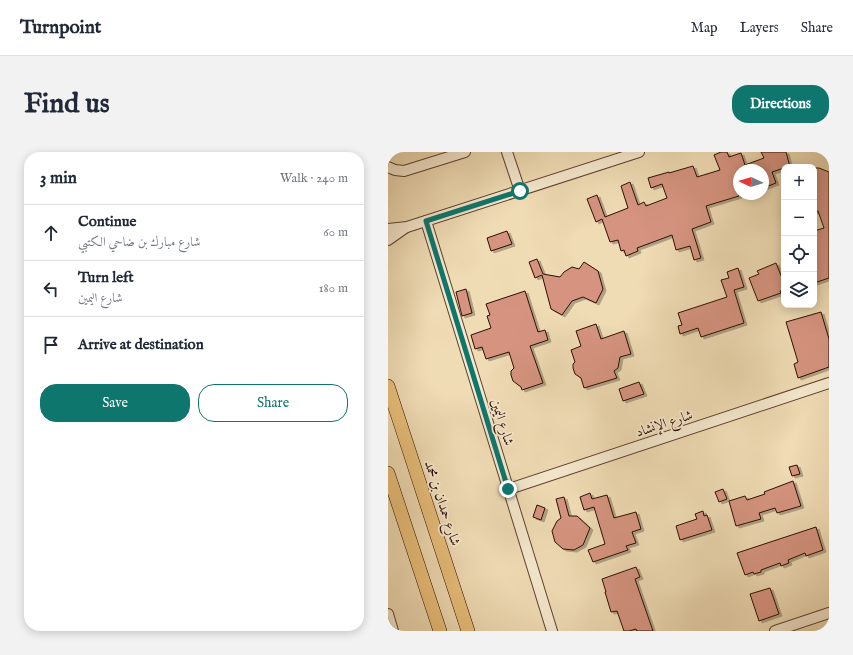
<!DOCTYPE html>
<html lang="en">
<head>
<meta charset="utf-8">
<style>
	body { margin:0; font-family:"IM FELL English",Amiri,serif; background:#f2f2f3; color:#1f2937 }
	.controls { position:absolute; right:12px; top:12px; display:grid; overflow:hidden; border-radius:8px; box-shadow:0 2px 10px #0003 }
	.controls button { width:36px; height:36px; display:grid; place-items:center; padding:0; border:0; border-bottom:1px solid #e0e1e3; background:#fff; color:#1f2937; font:20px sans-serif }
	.compass { position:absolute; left:345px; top:12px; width:36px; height:36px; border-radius:50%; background:#fff; box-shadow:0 2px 10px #0003; rotate:274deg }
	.stop { position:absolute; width:12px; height:12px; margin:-9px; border:3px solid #0f766e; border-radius:50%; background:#fff }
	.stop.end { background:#0f766e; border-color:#fff; box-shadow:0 1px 4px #0008 }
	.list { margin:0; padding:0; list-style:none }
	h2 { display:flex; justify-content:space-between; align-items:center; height:52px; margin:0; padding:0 16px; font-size:17px }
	h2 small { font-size:13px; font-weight:400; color:#747a83 }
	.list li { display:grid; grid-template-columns:26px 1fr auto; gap:12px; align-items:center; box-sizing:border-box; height:56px; padding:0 16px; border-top:1px solid #e0e1e3 }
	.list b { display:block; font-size:15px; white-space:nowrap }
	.list p { margin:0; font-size:13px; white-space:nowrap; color:#747a83 }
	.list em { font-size:13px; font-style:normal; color:#747a83 }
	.actions { display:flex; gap:8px; padding:12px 16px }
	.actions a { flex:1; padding:9px 0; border:1px solid #0f766e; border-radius:16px; text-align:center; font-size:14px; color:#0f766e }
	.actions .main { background:#0f766e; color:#fff }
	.icon { flex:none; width:22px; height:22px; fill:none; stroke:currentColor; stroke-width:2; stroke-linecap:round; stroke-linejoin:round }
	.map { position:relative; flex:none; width:441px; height:479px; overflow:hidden; border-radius:16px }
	header { display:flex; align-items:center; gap:24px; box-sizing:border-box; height:56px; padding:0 20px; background:#fff; border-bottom:1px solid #e0e1e3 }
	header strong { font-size:19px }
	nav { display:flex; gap:22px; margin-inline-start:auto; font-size:14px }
	.intro { display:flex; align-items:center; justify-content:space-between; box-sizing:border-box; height:96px; padding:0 24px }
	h1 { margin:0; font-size:28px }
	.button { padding:10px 18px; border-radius:16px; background:#0f766e; color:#fff; font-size:14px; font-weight:700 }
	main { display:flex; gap:24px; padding:0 24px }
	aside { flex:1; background:#fff; border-radius:16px; box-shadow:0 2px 10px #0003 }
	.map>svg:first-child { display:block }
	.building { fill:#d69480; stroke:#2c0e00; filter:url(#shadow) }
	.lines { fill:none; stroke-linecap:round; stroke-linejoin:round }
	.minor-casing { stroke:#5d412d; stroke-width:12 }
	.major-casing { stroke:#2c0e00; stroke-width:14 }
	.minor { stroke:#f5e8ce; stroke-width:10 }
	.major { stroke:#e8be7a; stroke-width:13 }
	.route { stroke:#0f766e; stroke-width:5 }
	.labels { text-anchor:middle; stroke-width:3.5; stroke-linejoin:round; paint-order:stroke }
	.street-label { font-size:14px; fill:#2c0e00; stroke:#f5e8ce }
</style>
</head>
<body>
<header>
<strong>Turnpoint</strong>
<nav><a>Map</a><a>Layers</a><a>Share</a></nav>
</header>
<div class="intro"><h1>Find us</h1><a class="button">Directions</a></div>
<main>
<aside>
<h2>3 min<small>Walk · 240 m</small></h2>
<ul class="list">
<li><svg class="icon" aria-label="ahead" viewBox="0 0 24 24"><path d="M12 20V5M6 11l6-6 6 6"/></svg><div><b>Continue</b><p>شارع مبارك بن ضاحي الكتبي</p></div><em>60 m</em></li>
<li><svg class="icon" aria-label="left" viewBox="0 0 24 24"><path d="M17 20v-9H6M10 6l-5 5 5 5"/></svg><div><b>Turn left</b><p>شارع اليمين</p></div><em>180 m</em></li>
<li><svg class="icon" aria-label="arrive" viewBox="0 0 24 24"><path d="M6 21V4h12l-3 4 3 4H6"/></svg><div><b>Arrive at destination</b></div></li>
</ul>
<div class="actions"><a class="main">Save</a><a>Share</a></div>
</aside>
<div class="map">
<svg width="441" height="479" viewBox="0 0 441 479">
	<defs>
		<filter id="shadow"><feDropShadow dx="3" dy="2" stdDeviation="0" flood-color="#0004"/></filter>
	</defs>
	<rect width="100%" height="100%" fill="#efdbb4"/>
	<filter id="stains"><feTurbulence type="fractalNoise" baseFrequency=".005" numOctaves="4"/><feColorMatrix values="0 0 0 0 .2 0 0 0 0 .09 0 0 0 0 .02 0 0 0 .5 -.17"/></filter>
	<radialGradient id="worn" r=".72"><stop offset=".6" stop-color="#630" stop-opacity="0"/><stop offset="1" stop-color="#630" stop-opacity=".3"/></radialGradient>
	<g class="building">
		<polygon points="333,0 339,0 341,5 353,1 357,13 376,6 373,0 398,0 402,15 396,15 396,16 384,20 388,31 375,36 375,18 351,18 351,44 318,54 323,70 304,77 313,106 306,108 302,94 288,98 284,83 249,96 250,99 238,104 236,98 233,99 230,88 222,90 214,67 208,70 199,47 209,43 217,65 240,56 233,34 242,30 250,53 256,50 258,54 279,46 274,32 263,36 260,26 281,20 281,21 305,14 309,25 332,18 326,3"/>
		<polygon points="426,16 431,16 441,20 441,126 426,131 426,79 436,76 430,59 426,60"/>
		<polygon points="119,79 124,92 103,99 99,86"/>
		<polygon points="149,107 155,122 172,125 176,120 184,115 191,117 196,110 210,119 215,137 208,151 195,145 184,149 174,163 163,157 154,123 147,126 141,110"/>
		<polygon points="388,111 396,131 396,138 392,139 393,141 370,149 361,126 371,122 369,119"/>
		<polygon points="350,116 356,135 346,138 356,171 313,185 310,176 292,182 290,174 294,173 290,161 339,145 333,128 341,126 339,120"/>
		<polygon points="78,137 84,161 74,164 68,140"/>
		<polygon points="137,139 150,180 157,178 160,188 142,194 155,231 134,238 133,235 125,229 123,223 123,219 126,216 121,200 98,207 94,195 87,197 83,183 103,176 99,164 102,163 98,152"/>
		<polygon points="433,160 441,187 441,215 410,226 406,212 410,210 398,170"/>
		<polygon points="208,172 213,187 236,179 243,202 232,205 230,216 226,219 229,226 196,236 193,226 187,222 185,216 185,212 187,210 183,198 193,194 188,179"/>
		<polygon points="251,230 256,242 235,249 231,237"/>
		<polygon points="409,313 412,322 404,324 401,315"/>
		<polygon points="405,329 413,354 389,361 387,356 371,361 373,367 348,374 341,349 357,344 359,348 377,342 376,340"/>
		<polygon points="335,337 339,347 331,350 327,340"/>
		<polygon points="202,341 204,347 219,343 226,366 248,360 253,377 244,380 248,391 238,394 240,398 205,410 200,398 217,392 206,355 196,358 192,345"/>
		<polygon points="176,345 181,364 189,364 202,376 195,393 186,398 175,397 167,390 164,379 169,369 173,366 168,347"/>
		<polygon points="149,353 157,356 153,368 145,365"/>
		<polygon points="315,359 316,364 319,363 324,378 292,388 288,374 309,367 307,362"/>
		<polygon points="428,375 435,398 418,404 417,401 400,408 401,411 393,414 392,411 373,418 373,420 366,422 365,420 357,423 349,401"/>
		<polygon points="248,415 252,425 247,427 265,479 249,479 248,477 241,479 236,479 229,459 223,460 217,440 218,440 214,427"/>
		<polygon points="382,436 391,462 371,469 362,442"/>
	</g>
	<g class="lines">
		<defs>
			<g id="minor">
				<polyline points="119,0 132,39"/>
				<polyline points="0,15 7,18 16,19 77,0"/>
				<polyline points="38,69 164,479"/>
				<polyline points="0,77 19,75 251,0"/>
				<polyline points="0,88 17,76"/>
				<polyline points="121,337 441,231"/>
				<polyline points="0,462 5,479"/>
				<polyline points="387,479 441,461"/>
			</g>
			<g id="major">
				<polyline points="0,234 80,479"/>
				<polyline points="0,321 52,479"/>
			</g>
		</defs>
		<use href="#minor" class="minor-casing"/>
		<use href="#major" class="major-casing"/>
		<use href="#minor" class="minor"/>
		<use href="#major" class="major"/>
	</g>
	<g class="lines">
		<polyline class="route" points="120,337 38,69 132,39"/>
	</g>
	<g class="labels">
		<g class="street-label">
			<text transform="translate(115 270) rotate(73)" y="5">شارع اليمين</text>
			<text transform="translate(276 271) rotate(-18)" y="5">شارع الإنشاد</text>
			<text transform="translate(55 351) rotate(72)" y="5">شارع حمدان بن محمد</text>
		</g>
	</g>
	<rect width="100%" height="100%" filter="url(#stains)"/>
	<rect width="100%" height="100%" fill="url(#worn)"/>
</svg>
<div class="controls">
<button>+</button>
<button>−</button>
<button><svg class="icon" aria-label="locate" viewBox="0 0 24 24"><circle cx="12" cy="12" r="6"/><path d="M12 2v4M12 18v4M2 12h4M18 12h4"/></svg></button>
<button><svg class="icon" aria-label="layers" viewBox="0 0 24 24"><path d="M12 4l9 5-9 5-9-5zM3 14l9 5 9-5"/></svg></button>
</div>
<svg class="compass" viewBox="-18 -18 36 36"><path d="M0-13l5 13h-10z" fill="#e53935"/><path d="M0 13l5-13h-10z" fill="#747a83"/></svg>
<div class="stop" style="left:132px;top:39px"></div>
<div class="stop end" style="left:120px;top:337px"></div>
</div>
</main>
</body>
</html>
